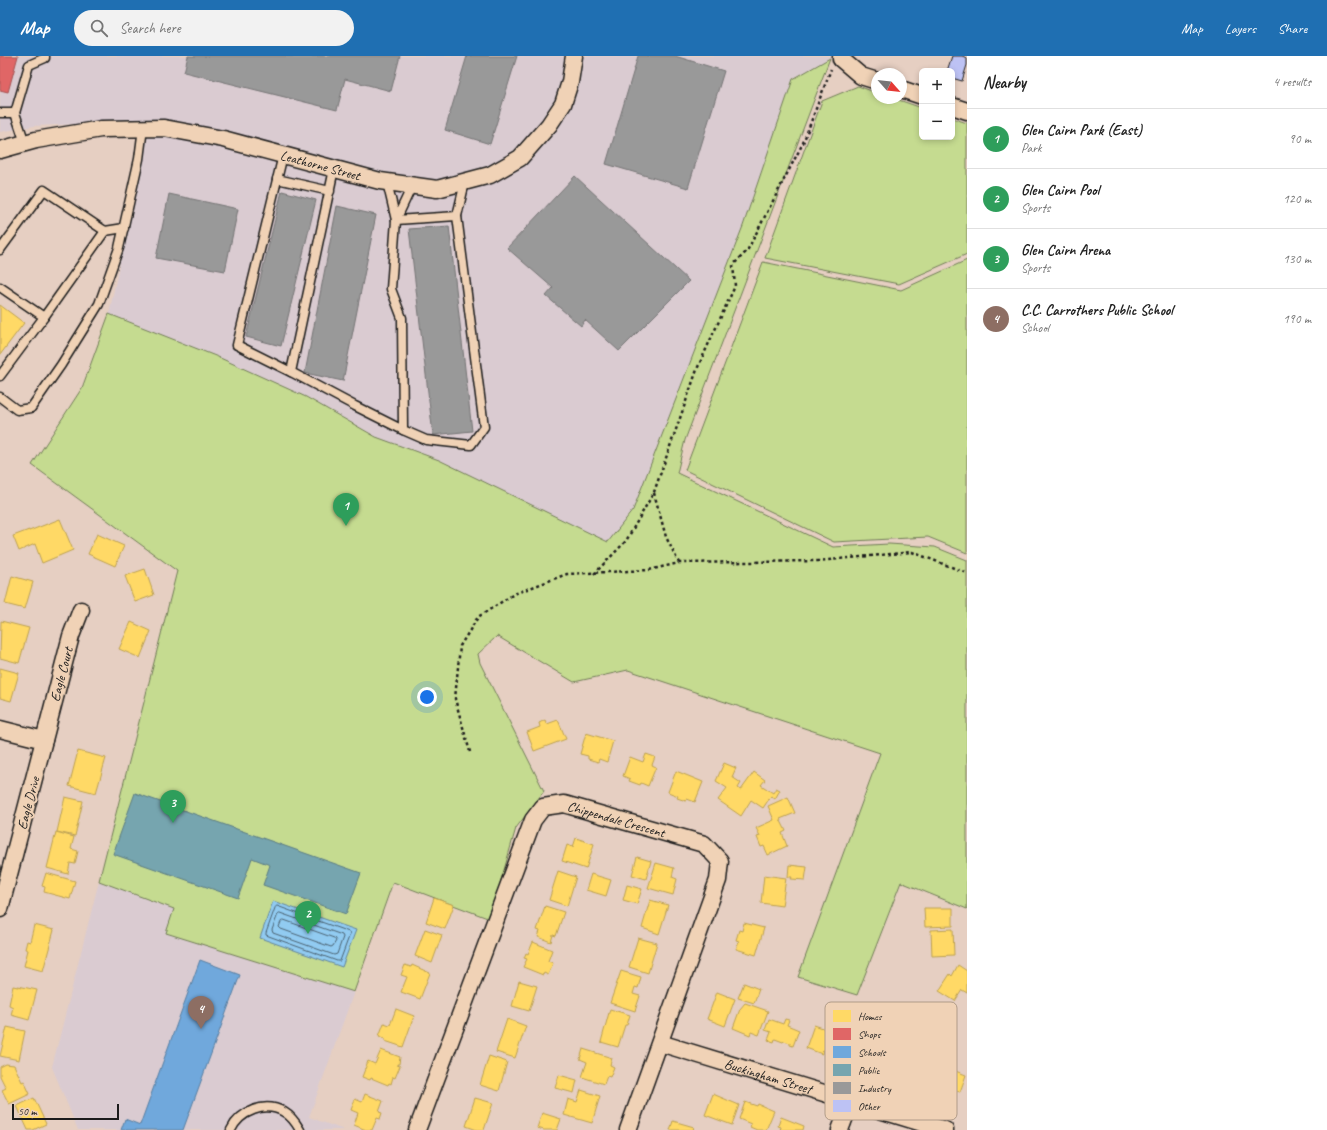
<!DOCTYPE html>
<html lang="en">
<head>
<meta charset="utf-8">
<style>
	body { margin:0; font-family:Caveat,sans-serif; background:#f2f2f2; color:#222 }
	.controls { position:absolute; right:12px; top:12px; display:grid; overflow:hidden; border-radius:6px; box-shadow:0 2px 6px #0003 }
	.controls button { width:36px; height:36px; display:grid; place-items:center; padding:0; border:0; border-bottom:1px solid #e0e0e0; background:#fff; color:#222; font:20px sans-serif }
	.compass { position:absolute; left:871px; top:12px; width:36px; height:36px; border-radius:50%; background:#fff; box-shadow:0 2px 6px #0003; rotate:117deg }
	.scale { position:absolute; left:12px; bottom:10px; width:107px; box-sizing:border-box; padding-left:4px; border:2px solid #1c1c1c; border-top:0; font-size:11px; line-height:14px; white-space:nowrap; color:#1c1c1c; -webkit-text-stroke:3px #f0d2b6; paint-order:stroke }
	.you { position:absolute; left:427px; top:641px; width:14px; height:14px; margin:-10px; border:3px solid #fff; border-radius:50%; background:#1a73e8; box-shadow:0 0 0 6px #1a73e833 }
	.badge { display:grid; place-items:center; width:26px; height:26px; border-radius:50%; background:#1f6fb2; color:#fff; font-size:13px; font-weight:700 }
	.pin { position:absolute; translate:-50% -33px; filter:drop-shadow(0 1px 2px #0008) }
	.pin::after { content:''; position:absolute; top:21px; width:14px; height:12px; background:inherit; clip-path:polygon(0 0,100% 0,50% 100%) }
	.list { margin:0; padding:0; list-style:none }
	h2 { display:flex; justify-content:space-between; align-items:center; height:52px; margin:0; padding:0 16px; font-size:17px }
	h2 small { font-size:13px; font-weight:400; color:#767676 }
	.list li { display:grid; grid-template-columns:26px 1fr auto; gap:12px; align-items:center; box-sizing:border-box; height:60px; padding:0 16px; border-top:1px solid #e0e0e0 }
	.list b { display:block; font-size:15px; white-space:nowrap }
	.list p { margin:0; font-size:13px; white-space:nowrap; color:#767676 }
	.list em { font-size:13px; font-style:normal; color:#767676 }
	.icon { flex:none; width:22px; height:22px; fill:none; stroke:currentColor; stroke-width:2; stroke-linecap:round; stroke-linejoin:round }
	.map { position:relative; flex:none; width:967px; height:1074px; overflow:hidden }
	header { display:flex; align-items:center; gap:24px; box-sizing:border-box; height:56px; padding:0 20px; background:#1f6fb2; color:#fff }
	header strong { font-size:19px }
	nav { display:flex; gap:22px; margin-inline-start:auto; font-size:14px }
	.search { width:280px; height:36px; background:#f2f2f2; display:flex; align-items:center; gap:10px; box-sizing:border-box; padding:0 14px; border-radius:22px; color:#767676; font-size:15px }
	main { display:flex }
	aside { flex:1; background:#fff }
	.map>svg:first-child { display:block }
	.built { fill:#dacbd1 }
	.green { fill:#c5db90; stroke:#707c56 }
	.water { fill:#91cbf1; stroke:#62859c }
	.homes { fill:#ffd966; stroke:#bba050 }
	.shops { fill:#e06666; stroke:#a55050 }
	.schools { fill:#6fa8dc; stroke:#567ea2 }
	.public { fill:#76a5af; stroke:#5b7c83 }
	.industry { fill:#999; stroke:#747474 }
	.lines { fill:none; stroke-linecap:round; stroke-linejoin:round }
	.shore { stroke:#4b6271; stroke-width:1 }
	.building { fill:#bdc2f4; stroke:#1c1c1c }
	.lane-casing { stroke:#1c1c1c; stroke-width:11 }
	.street-casing { stroke:#1c1c1c; stroke-width:19 }
	.path { stroke:#1c1c1c; stroke-width:2.5; stroke-dasharray:3 3; stroke-linecap:butt }
	.lane { stroke:#f0d2b6; stroke-width:8 }
	.street { stroke:#f0d2b6; stroke-width:16 }
	.labels { text-anchor:middle; stroke-width:4; stroke-linejoin:round; paint-order:stroke }
	.street-label { font-size:14px; fill:#1c1c1c; stroke:#f0d2b6 }
	.key { fill:#f0d2b6; stroke:#b09b88; stroke-width:1 }
	.key-label { font-size:11px; fill:#1c1c1c }
</style>
</head>
<body>
<header>
<strong>Map</strong>
<div class="search"><svg class="icon" aria-label="search" viewBox="0 0 24 24"><circle cx="10" cy="10" r="6"/><path d="M15 15l6 6"/></svg>Search here</div>
<nav><a>Map</a><a>Layers</a><a>Share</a></nav>
</header>
<main>
<div class="map">
<svg width="967" height="1074" viewBox="0 0 967 1074">
	<rect width="100%" height="100%" fill="#e6cfc2"/>
	<filter id="ink" filterUnits="userSpaceOnUse"><feTurbulence type="fractalNoise" baseFrequency=".025" numOctaves="2"/><feDisplacementMap in="SourceGraphic" scale="8" xChannelSelector="R" yChannelSelector="G"/><feConvolveMatrix kernelMatrix="1 2 1 2 8 2 1 2 1" color-interpolation-filters="sRGB"/></filter>
	<g filter="url(#ink)">
		<g class="built">
			<polygon points="0,0 831,0 830,2 793,23 743,170 633,454 608,486 439,404 376,381 306,341 218,301 109,258 149,65 34,70 0,76"/>
			<polygon points="99,825 174,853 166,877 277,910 354,936 309,1061 344,1074 78,1074 52,1011"/>
		</g>
		<g class="green">
			<polygon points="830,2 685,384 677,417 833,491 889,488 935,491 967,504 967,853 901,826 857,939 798,921 880,697 628,614 574,626 497,580 478,598 480,607 544,735 516,772 490,863 393,826 354,936 166,877 174,853 99,825 177,515 32,409 82,332 109,258 218,301 306,341 376,381 439,404 608,486 633,454 743,170 793,23"/>
			<polygon points="858,30 877,37 877,42 893,42 922,52 922,81 952,81 952,62 967,67 967,198 899,228 765,202 822,45"/>
			<polygon points="967,204 967,497 928,481 834,486 685,414 763,206 901,234"/>
		</g>
		<polygon class="water" points="273,845 356,874 342,911 260,882"/>
		<g class="homes">
			<polygon points="0,249 24,267 0,299"/>
			<polygon points="60,463 73,494 42,507 35,488 19,495 13,480 29,474 29,475"/>
			<polygon points="97,478 124,490 115,510 88,498"/>
			<polygon points="145,513 154,539 135,546 125,520"/>
			<polygon points="12,520 33,526 25,553 5,548"/>
			<polygon points="1,565 29,572 19,607 0,602"/>
			<polygon points="131,566 151,575 140,602 119,593"/>
			<polygon points="0,612 19,617 11,645 0,642"/>
			<polygon points="545,664 547,668 558,664 566,683 534,695 527,676 540,671 539,667"/>
			<polygon points="586,677 613,685 607,706 599,703 598,706 588,703 588,700 580,698"/>
			<polygon points="78,695 106,702 96,737 69,730"/>
			<polygon points="646,698 655,701 652,709 656,711 648,730 641,727 640,729 629,725 630,723 623,720 630,701 643,706"/>
			<polygon points="724,707 736,712 732,721 741,727 738,732 741,734 754,716 765,724 761,729 773,737 776,732 780,734 775,743 771,740 763,752 751,744 741,760 718,744 727,732 716,725"/>
			<polygon points="676,715 703,726 695,746 687,743 686,745 677,742 678,740 668,736"/>
			<polygon points="65,741 83,745 75,780 57,776"/>
			<polygon points="788,741 795,757 780,763 786,775 782,777 787,790 768,799 764,790 761,791 757,781 760,780 756,772 774,764 768,750"/>
			<polygon points="56,776 74,781 71,793 78,795 75,808 70,807 68,818 47,812"/>
			<polygon points="576,782 594,788 586,813 562,805 567,789 573,791"/>
			<polygon points="637,801 651,805 646,823 632,819"/>
			<polygon points="656,807 674,812 672,821 677,823 673,839 648,832"/>
			<polygon points="789,809 807,811 805,824 791,823 792,821 788,821"/>
			<polygon points="558,815 576,821 567,850 549,844"/>
			<polygon points="46,817 75,825 70,843 44,836 45,831 42,830"/>
			<polygon points="591,818 611,824 606,840 586,834"/>
			<polygon points="764,819 786,822 782,850 761,847"/>
			<polygon points="627,829 642,833 637,848 623,844"/>
			<polygon points="434,842 454,849 445,873 426,866"/>
			<polygon points="650,844 668,849 659,878 642,872"/>
			<polygon points="545,850 564,856 556,880 553,879 551,886 538,881 540,875 537,874"/>
			<polygon points="924,852 953,852 953,870 925,871"/>
			<polygon points="744,867 764,872 756,899 736,893 739,885 736,884 739,874 742,875"/>
			<polygon points="34,869 54,874 43,915 24,910 28,894 25,893 27,885 30,886"/>
			<polygon points="425,873 442,879 432,907 415,900"/>
			<polygon points="953,873 954,899 932,900 931,874"/>
			<polygon points="638,882 657,887 648,917 629,911"/>
			<polygon points="533,886 552,894 548,905 553,907 548,919 544,917 543,919 523,911 527,903 524,902 526,897 528,898"/>
			<polygon points="405,909 411,911 412,909 430,917 420,943 401,936 407,921 401,919"/>
			<polygon points="958,909 967,915 967,937 962,934 955,945 939,935 950,918 952,920"/>
			<polygon points="621,915 641,921 638,932 635,931 633,938 640,940 635,955 610,947"/>
			<polygon points="519,925 537,930 529,955 512,950"/>
			<polygon points="744,927 759,933 754,947 738,942"/>
			<polygon points="13,930 18,931 18,930 37,934 29,964 11,959 13,951 9,949"/>
			<polygon points="717,936 735,943 725,970 707,963"/>
			<polygon points="745,947 768,955 759,979 751,976 750,979 733,972 740,953"/>
			<polygon points="396,953 414,960 403,991 385,985 385,983 379,980 384,967 390,969"/>
			<polygon points="610,953 630,959 627,969 625,969 618,991 601,986"/>
			<polygon points="507,963 526,970 515,1002 496,996"/>
			<polygon points="769,963 783,968 785,963 789,964 787,969 799,974 793,990 790,989 790,987 784,985 783,986 775,983 774,986 768,984 771,976 765,974"/>
			<polygon points="814,969 841,978 834,998 823,994 822,998 806,992"/>
			<polygon points="7,971 25,975 19,1004 0,1000"/>
			<polygon points="583,993 612,1002 610,1009 614,1011 610,1021 607,1020 604,1028 582,1021 587,1006 580,1003"/>
			<polygon points="381,994 400,1001 399,1008 397,1008 397,1009 400,1010 395,1022 393,1021 391,1028 389,1027 388,1029 371,1022 370,1024 362,1021 368,1005 375,1008"/>
			<polygon points="932,999 945,1003 942,1010 966,1019 960,1036 953,1034 951,1037 922,1025"/>
			<polygon points="489,1000 507,1006 499,1035 480,1029"/>
			<polygon points="6,1008 14,1009 22,1026 24,1025 30,1038 9,1048 2,1034 6,1032 0,1020 0,1011"/>
			<polygon points="559,1019 577,1024 574,1037 555,1032"/>
			<polygon points="581,1034 600,1040 592,1067 564,1059 568,1043 577,1046"/>
			<polygon points="365,1038 383,1045 379,1056 382,1057 380,1063 377,1062 372,1074 366,1074 354,1069 358,1057 351,1054 355,1043 362,1046"/>
			<polygon points="713,1038 739,1049 732,1069 705,1059"/>
			<polygon points="34,1042 46,1068 33,1074 28,1074 17,1050"/>
			<polygon points="475,1042 493,1047 484,1074 477,1074 466,1070"/>
			<polygon points="745,1046 757,1050 758,1048 774,1055 766,1074 757,1074 750,1071 751,1068 739,1063"/>
			<polygon points="542,1057 561,1063 557,1074 544,1074 537,1072"/>
			<polygon points="781,1061 804,1070 803,1074 780,1074 781,1071 778,1070"/>
			<polygon points="673,1065 694,1071 693,1074 670,1074"/>
		</g>
		<polygon class="shops" points="0,0 18,0 8,36 0,34"/>
		<polygon class="schools" points="200,904 240,919 183,1074 121,1074 125,1063 140,1069"/>
		<polygon class="public" points="135,737 361,817 346,858 263,829 270,809 252,802 238,842 113,798"/>
		<g class="industry">
			<polygon points="188,0 400,0 391,35 345,23 337,54 184,16"/>
			<polygon points="467,0 517,0 490,88 445,74"/>
			<polygon points="638,0 675,0 724,15 688,132 606,108"/>
			<polygon points="575,120 689,225 619,295 585,264 581,270 546,240 553,232 507,192"/>
			<polygon points="282,135 316,144 281,290 246,281"/>
			<polygon points="169,138 238,153 225,215 156,202"/>
			<polygon points="337,150 376,159 343,325 305,317"/>
			<polygon points="449,170 472,375 433,379 409,173"/>
		</g>
		<g class="lines">
			<g class="shore">
				<polygon points="277,850 349,876 350,878 340,905 337,905 266,879 266,877 275,852"/>
				<polygon points="280,857 342,879 343,881 337,898 334,899 273,877 272,874 278,858"/>
				<polygon points="284,864 334,882 336,885 333,890 331,891 281,873 279,871 281,866"/>
			</g>
		</g>
		<polygon class="building" points="952,0 962,0 967,2 967,9 962,25 952,22 952,15 947,15"/>
		<g class="lines">
			<defs>
				<g id="lane">
					<polyline points="0,57 15,57"/>
					<polyline points="25,87 15,57 29,9 45,2 45,0"/>
					<polyline points="283,99 237,289 291,316"/>
					<polyline points="334,113 291,316 355,350 403,374 402,262 391,233 396,164 387,126"/>
					<polyline points="277,123 330,135"/>
					<polyline points="396,164 457,160"/>
					<polyline points="396,164 412,130"/>
					<polyline points="0,194 44,134 105,175 124,172"/>
					<polyline points="0,231 44,261 0,320"/>
					<polyline points="44,261 105,175"/>
					<polyline points="0,341 17,354 31,352 61,309 99,248 119,192 139,103 143,72"/>
					<polyline points="403,374 426,384 471,389 484,371 457,160 465,126"/>
					<path d="M 231,1074 C 240,1055 265,1045 284,1056 C 291,1060 296,1067 300,1074"/>
				</g>
				<g id="street">
					<polyline points="841,0 841,3 861,20 877,25"/>
					<polyline points="901,33 922,40"/>
					<polyline points="952,50 967,55"/>
					<path id="s1" d="M 0,94 L 36,84 L 101,73 L 164,72 L 223,83 L 380,125 L 437,133 L 490,119 L 520,102 L 549,69 L 563,48 L 570,26 L 574,0"/>
					<polyline points="0,673 44,684 0,853"/>
					<path id="s2" d="M 44,684 L 71,580 L 81,554"/>
					<path id="s3" d="M 660,987 L 945,1074"/>
					<path id="s4" d="M 417,1074 L 533,764 L 543,751 L 564,748 L 704,788 L 720,805 L 718,824 L 628,1074"/>
					<polyline points="840,1074 851,1045"/>
				</g>
			</defs>
			<use href="#lane" class="lane-casing"/>
			<use href="#street" class="street-casing"/>
			<g class="path">
				<polyline points="654,437 666,481 679,507"/>
				<polyline points="594,518 626,485 654,436 698,311 735,230 733,209 747,195 803,87 831,13"/>
				<polyline points="470,696 455,643 460,590 478,561 514,538 567,518 649,514 679,507 818,505 912,496 967,517"/>
			</g>
			<use href="#lane" class="lane"/>
			<use href="#street" class="street"/>
		</g>
	</g>
	<g class="labels">
		<g class="street-label">
			<text dy="5" stroke="none"><textPath href="#s1" startOffset="327">Leathorne Street</textPath></text>
			<text dy="5" stroke="none"><textPath href="#s2" startOffset="68">Eagle Court</textPath></text>
			<text transform="translate(28 747) rotate(-75)" y="5">Eagle Drive</text>
			<text dy="5" stroke="none"><textPath href="#s4" startOffset="423">Chippendale Crescent</textPath></text>
			<text dy="5" stroke="none"><textPath href="#s3" startOffset="113">Buckingham Street</textPath></text>
		</g>
	</g>
	<rect x="825" y="946" width="132" height="118" rx="6" class="key"/>
	<rect x="833" y="954" width="18" height="12" fill="#ffd966"/>
	<rect x="833" y="972" width="18" height="12" fill="#e06666"/>
	<rect x="833" y="990" width="18" height="12" fill="#6fa8dc"/>
	<rect x="833" y="1008" width="18" height="12" fill="#76a5af"/>
	<rect x="833" y="1026" width="18" height="12" fill="#999"/>
	<rect x="833" y="1044" width="18" height="12" fill="#bdc2f4"/>
	<g class="key-label">
		<text x="858" y="964">Homes</text>
		<text x="858" y="982">Shops</text>
		<text x="858" y="1000">Schools</text>
		<text x="858" y="1018">Public</text>
		<text x="858" y="1036">Industry</text>
		<text x="858" y="1054">Other</text>
	</g>
</svg>
<div class="controls">
<button>+</button>
<button>−</button>
</div>
<svg class="compass" viewBox="-18 -18 36 36"><path d="M0-13l5 13h-10z" fill="#e53935"/><path d="M0 13l5-13h-10z" fill="#767676"/></svg>
<div class="scale">50 m</div>
<div class="you"></div>
<div class="pin badge" style="left:346px;top:470px;background:#2e9e5b">1</div>
<div class="pin badge" style="left:308px;top:878px;background:#2e9e5b">2</div>
<div class="pin badge" style="left:173px;top:767px;background:#2e9e5b">3</div>
<div class="pin badge" style="left:201px;top:973px;background:#8d6e63">4</div>
</div>
<aside>
<h2>Nearby<small>4 results</small></h2>
<ul class="list">
<li><span class="badge" style="background:#2e9e5b">1</span><div><b>Glen Cairn Park (East)</b><p>Park</p></div><em>90 m</em></li>
<li><span class="badge" style="background:#2e9e5b">2</span><div><b>Glen Cairn Pool</b><p>Sports</p></div><em>120 m</em></li>
<li><span class="badge" style="background:#2e9e5b">3</span><div><b>Glen Cairn Arena</b><p>Sports</p></div><em>130 m</em></li>
<li><span class="badge" style="background:#8d6e63">4</span><div><b>C.C. Carrothers Public School</b><p>School</p></div><em>190 m</em></li>
</ul>
</aside>
</main>
</body>
</html>
